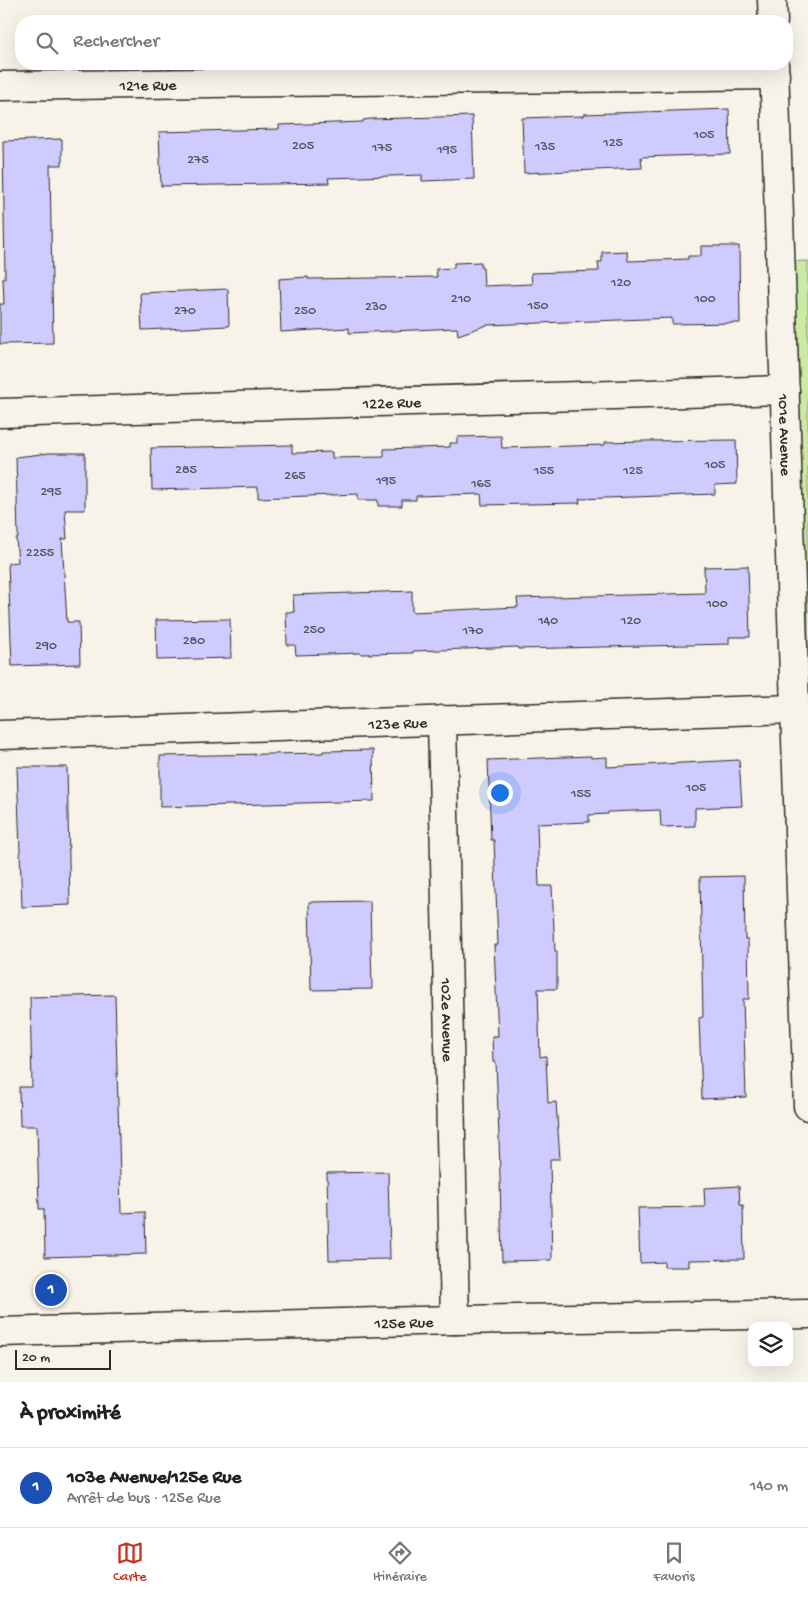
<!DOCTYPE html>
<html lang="fr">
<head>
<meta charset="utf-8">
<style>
	body { margin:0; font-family:"Gochi Hand",sans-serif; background:#f6f6f6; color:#222 }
	.controls { position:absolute; right:15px; bottom:15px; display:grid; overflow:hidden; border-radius:10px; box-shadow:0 5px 20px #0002 }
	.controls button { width:45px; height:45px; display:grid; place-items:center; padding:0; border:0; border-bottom:1px solid #e0e0e0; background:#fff; color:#222; font:25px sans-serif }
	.scale { position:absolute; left:15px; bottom:12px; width:96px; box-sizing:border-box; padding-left:5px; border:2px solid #2b2b2b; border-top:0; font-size:14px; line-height:18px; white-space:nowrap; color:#2b2b2b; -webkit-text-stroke:4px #f7f3e8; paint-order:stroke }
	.you { position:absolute; left:499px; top:792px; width:18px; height:18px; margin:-12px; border:4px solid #fff; border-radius:50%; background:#1a73e8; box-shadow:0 0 0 8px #1a73e833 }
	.badge { display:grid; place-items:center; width:32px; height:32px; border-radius:50%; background:#c8321e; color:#fff; font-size:16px; font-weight:700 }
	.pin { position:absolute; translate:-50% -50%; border:2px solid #fff; box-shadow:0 1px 5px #0006 }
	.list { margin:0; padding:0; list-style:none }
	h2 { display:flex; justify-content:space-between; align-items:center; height:65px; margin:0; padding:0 20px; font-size:21px }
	h2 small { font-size:16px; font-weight:400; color:#767676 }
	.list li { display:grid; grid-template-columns:32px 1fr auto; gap:15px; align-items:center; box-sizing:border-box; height:80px; padding:0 20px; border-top:1px solid #e0e0e0 }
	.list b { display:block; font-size:19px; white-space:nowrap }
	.list p { margin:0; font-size:16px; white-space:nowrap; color:#767676 }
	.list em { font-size:16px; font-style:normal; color:#767676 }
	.icon { flex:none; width:28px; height:28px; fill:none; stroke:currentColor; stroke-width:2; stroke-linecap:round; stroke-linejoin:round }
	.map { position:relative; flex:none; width:808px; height:1382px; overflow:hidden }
	.search { position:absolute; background:#fff; box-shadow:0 5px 20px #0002; left:15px; right:15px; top:15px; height:55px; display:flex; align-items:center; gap:12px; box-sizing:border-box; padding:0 18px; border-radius:20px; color:#767676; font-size:19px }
	.sheet { height:145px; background:#fff }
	nav { display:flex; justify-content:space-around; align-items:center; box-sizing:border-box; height:70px; border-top:1px solid #e0e0e0; background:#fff; font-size:14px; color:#767676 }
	nav a { display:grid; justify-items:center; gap:2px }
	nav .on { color:#c8321e }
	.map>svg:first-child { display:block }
	.green { fill:#cceaa1; stroke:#7c8a66 }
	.building { fill:#d0cbfe; stroke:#2b2b2b }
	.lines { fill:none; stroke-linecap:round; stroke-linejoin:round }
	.minor-casing { stroke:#2b2b2b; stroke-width:31 }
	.secondary-casing { stroke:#2b2b2b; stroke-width:31 }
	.minor { stroke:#f7f3e8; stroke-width:28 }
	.secondary { stroke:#f7f3e8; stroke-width:28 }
	.labels { text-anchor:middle; stroke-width:4.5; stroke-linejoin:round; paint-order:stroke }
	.number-label { font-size:14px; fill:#545360 }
	.street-label { font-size:16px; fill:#2b2b2b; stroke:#f7f3e8 }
</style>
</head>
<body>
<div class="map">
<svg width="808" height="1382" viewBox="0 0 808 1382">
	<rect width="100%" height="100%" fill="#f7f3e8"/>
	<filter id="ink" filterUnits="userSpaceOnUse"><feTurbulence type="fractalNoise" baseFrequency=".02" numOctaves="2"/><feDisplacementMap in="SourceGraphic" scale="10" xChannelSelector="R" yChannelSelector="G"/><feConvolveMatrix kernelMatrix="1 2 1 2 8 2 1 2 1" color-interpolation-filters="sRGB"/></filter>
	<g filter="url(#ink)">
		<polygon class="green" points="808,261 808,1106 781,262"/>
		<g class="building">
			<polygon points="729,109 730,154 641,157 642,168 524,173 522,118 584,116 584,114"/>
			<polygon points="472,116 474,179 422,181 422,175 328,178 329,183 161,186 159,132 279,129 279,125 363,122 363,120 371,119"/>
			<polygon points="62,139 62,165 50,165 53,343 0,344 0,304 4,304 3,278 5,278 3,141"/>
			<polygon points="701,246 739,246 740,323 672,324 672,318 487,325 458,335 457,328 349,333 349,328 281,332 279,279 308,277 308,279 437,277 436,269 454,268 454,263 481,262 481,268 483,268 484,286 532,284 531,273 599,271 598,262 602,262 602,252 627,251 628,261 688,259 688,256 701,256"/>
			<polygon points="228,289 229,326 142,330 140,293"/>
			<polygon points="501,436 502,448 605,445 605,442 644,441 736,440 737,484 715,485 715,494 579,499 580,503 482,505 481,494 416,496 416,500 402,500 402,506 378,506 378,500 358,500 358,494 258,498 258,487 152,490 151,448 292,445 292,453 332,452 332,458 384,457 384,449 450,447 450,443 457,443 457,437"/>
			<polygon points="50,453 85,453 85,510 65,510 67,539 62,539 67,622 79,622 80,664 12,666 8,563 18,562 16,538 18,538 16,457"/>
			<polygon points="748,566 750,637 729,637 729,644 518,649 518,647 413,651 413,653 361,654 361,653 296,655 295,645 287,645 286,612 294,612 293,595 412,591 412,612 518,607 517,598 705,593 704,567"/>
			<polygon points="230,619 231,658 157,660 156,620"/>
			<polygon points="373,750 374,801 160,807 160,756 323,753 323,751"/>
			<polygon points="591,756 591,758 607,757 607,767 739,760 742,806 695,808 695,826 661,827 660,810 608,812 608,814 589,815 589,822 537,824 539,886 552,886 555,951 557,951 557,989 538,989 540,1057 546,1056 548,1103 556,1102 560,1159 550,1159 552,1260 502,1261 499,1136 496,1062 493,1062 492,1036 498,1036 494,945 498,945 494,840 491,840 488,760"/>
			<polygon points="17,767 67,767 70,905 22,907"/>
			<polygon points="744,876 745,939 748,939 749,999 743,999 746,1097 702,1099 699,1018 703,1017 700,877"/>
			<polygon points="370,901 372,989 311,990 309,902"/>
			<polygon points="115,995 121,1213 145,1212 146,1254 45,1257 44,1209 39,1209 37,1126 20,1126 19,1087 32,1087 30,997"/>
			<polygon points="388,1172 390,1259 329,1260 327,1173"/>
			<polygon points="739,1186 740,1205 743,1205 744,1259 689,1260 689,1267 664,1267 664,1262 640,1263 638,1208 705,1207 704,1188"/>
		</g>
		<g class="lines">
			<defs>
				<g id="minor">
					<polyline points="772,0 773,21"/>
					<path id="s1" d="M 774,64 L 808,1106"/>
					<path id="s2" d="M 0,86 L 775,75"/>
					<path id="s3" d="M 0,413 L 785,390"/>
					<path id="s4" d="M 442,720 L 455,1320"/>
					<path id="s5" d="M 0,735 L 795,709"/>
				</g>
				<g id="secondary">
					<path id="s6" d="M 0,1332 L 455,1320 L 808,1314"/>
				</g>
			</defs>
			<use href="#minor" class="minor-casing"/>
			<use href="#secondary" class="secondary-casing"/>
			<use href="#minor" class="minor"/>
			<use href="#secondary" class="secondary"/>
		</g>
	</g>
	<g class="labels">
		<g class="number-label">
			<text x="704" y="138">105</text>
			<text x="613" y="146">125</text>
			<text x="303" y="149">205</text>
			<text x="545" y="150">135</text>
			<text x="382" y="151">175</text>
			<text x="447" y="153">195</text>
			<text x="198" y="163">275</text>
			<text x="621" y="286">120</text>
			<text x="461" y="302">210</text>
			<text x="705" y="302">100</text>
			<text x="538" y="309">150</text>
			<text x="376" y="310">230</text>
			<text x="185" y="314">270</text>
			<text x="305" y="314">250</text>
			<text x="715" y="468">105</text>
			<text x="186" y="473">285</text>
			<text x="544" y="474">155</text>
			<text x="633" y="474">125</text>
			<text x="295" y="479">265</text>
			<text x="386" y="484">195</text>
			<text x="481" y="487">165</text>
			<text x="51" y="495">295</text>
			<text x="40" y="556">2255</text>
			<text x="717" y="607">100</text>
			<text x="548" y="624">140</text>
			<text x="631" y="624">120</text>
			<text x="314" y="633">250</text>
			<text x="473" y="634">170</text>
			<text x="194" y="644">280</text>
			<text x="46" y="649">290</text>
			<text x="696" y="791">105</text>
			<text x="581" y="797">155</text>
		</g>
		<g class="street-label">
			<text dy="6" stroke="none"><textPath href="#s2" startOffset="148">121e Rue</textPath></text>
			<text dy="6" stroke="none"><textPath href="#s3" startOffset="392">122e Rue</textPath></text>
			<text dy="6" stroke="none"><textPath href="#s1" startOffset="371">101e Avenue</textPath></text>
			<text dy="6" stroke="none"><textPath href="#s5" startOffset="398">123e Rue</textPath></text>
			<text dy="6" stroke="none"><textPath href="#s4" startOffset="300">102e Avenue</textPath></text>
			<text dy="6" stroke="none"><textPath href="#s6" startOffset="404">125e Rue</textPath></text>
		</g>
	</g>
</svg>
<div class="controls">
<button><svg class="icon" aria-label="layers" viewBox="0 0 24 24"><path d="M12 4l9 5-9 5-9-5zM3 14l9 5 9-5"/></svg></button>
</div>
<div class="scale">20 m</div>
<div class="you"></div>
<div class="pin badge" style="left:51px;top:1290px;background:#1a4fb4">1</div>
<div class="search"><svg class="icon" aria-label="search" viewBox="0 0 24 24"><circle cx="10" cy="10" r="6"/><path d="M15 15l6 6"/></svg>Rechercher</div>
</div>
<section class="sheet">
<h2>À proximité<small></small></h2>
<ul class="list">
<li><span class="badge" style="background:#1a4fb4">1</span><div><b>103e Avenue/125e Rue</b><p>Arrêt de bus · 125e Rue</p></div><em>140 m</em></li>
</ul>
</section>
<nav>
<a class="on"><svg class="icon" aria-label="map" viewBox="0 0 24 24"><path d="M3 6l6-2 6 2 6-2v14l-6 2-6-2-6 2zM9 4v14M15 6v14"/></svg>Carte</a>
<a><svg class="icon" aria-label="directions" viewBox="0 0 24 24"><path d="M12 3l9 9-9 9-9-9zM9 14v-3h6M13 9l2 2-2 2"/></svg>Itinéraire</a>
<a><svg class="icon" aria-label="saved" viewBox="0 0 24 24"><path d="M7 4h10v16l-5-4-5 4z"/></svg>Favoris</a>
</nav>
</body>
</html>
